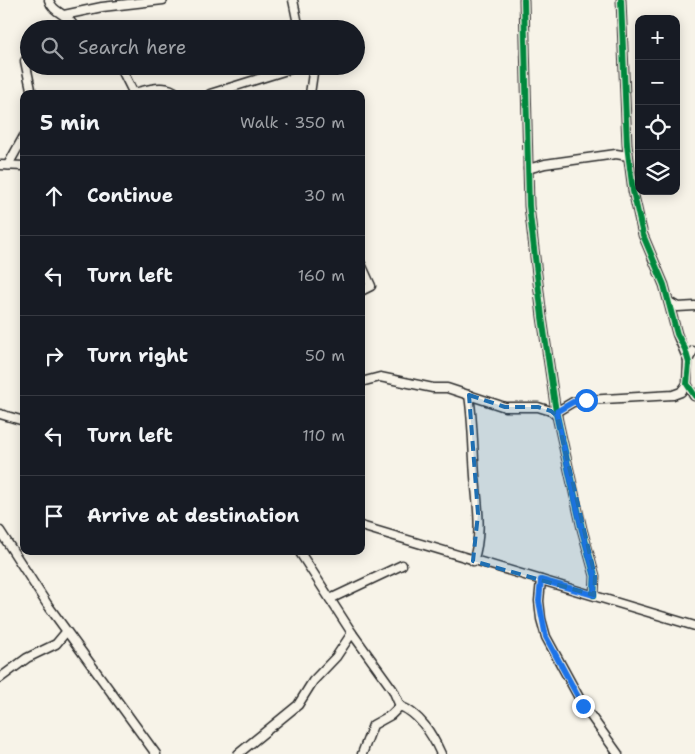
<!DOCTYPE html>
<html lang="en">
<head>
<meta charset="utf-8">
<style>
	body { margin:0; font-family:"Shantell Sans",sans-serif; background:#242831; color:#f1f3f6 }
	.controls { position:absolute; right:15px; top:15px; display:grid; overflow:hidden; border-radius:10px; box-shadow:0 2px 12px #0003 }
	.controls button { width:45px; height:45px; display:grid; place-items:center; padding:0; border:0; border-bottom:1px solid #363941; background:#171b24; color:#f1f3f6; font:25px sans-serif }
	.stop { position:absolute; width:15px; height:15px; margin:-11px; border:4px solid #1a73e8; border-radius:50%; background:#fff }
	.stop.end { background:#1a73e8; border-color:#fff; box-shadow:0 1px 5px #0008 }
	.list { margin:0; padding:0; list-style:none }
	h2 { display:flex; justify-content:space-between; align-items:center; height:65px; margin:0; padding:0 20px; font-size:21px }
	h2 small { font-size:16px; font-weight:400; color:#9ea1a6 }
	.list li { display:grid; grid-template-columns:32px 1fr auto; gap:15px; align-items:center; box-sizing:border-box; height:80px; padding:0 20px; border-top:1px solid #363941 }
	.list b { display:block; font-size:19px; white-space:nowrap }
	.list em { font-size:16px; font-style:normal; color:#9ea1a6 }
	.icon { flex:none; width:28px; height:28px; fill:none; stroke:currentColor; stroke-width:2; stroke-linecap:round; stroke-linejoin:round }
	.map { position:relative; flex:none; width:695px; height:754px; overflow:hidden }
	.search { position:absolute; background:#171b24; box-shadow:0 2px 12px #0003; left:20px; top:20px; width:345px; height:55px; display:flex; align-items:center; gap:12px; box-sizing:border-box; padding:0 18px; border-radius:28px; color:#9ea1a6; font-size:19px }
	.panel { position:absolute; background:#171b24; box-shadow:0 2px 12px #0003; left:20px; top:90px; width:345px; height:465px; border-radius:10px }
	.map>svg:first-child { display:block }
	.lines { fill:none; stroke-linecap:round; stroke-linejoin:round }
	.minor-casing { stroke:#2b2b2b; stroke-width:11 }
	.minor { stroke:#f7f3e8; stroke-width:8 }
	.cycleway-casing { stroke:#f7f3e8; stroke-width:9 }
	.cycleway { stroke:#00873e; stroke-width:6 }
	.route { stroke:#1a73e8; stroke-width:6 }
	.marked { fill:#1f6fb2; fill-opacity:0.2; stroke:#1f6fb2; stroke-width:4; stroke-dasharray:10 6; stroke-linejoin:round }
</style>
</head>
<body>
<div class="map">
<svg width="695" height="754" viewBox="0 0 695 754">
	<rect width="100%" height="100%" fill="#f7f3e8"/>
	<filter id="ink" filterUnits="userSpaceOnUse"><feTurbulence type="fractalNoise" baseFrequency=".02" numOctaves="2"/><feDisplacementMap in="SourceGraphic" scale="10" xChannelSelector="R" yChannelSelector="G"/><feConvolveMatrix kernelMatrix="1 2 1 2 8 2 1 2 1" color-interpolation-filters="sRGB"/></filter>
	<g filter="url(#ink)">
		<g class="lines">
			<defs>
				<g id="minor">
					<path d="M 49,0 C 53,14 69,13 75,29"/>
					<polyline points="293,0 299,29"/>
					<polyline points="524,0 529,206 542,317 556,412 582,529 595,576 594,595"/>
					<polyline points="621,0 627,145 633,191 643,235 664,285 677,334 688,360 687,384 694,396"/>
					<polyline points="64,15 102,7 163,0"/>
					<polyline points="25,61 32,94"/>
					<polyline points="120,66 134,94"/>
					<polyline points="308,66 313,73 310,94"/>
					<path d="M 134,93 C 147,90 167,83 177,94"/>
					<polyline points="210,94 300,66"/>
					<polyline points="0,165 24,166"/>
					<polyline points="8,165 24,136"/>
					<polyline points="528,169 545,164 616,154 628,156"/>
					<polyline points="361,264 371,286 361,291"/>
					<polyline points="669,302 678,307 695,306"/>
					<polyline points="688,360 693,351"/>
					<polyline points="361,382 380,377 433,388 447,388 505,407 538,407 551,411 557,416"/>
					<path d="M 469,395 C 473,422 473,449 475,476 C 477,504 483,534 473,561"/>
					<polyline points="556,412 573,402 587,400 673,395 681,392 687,384"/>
					<polyline points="0,414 24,421"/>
					<polyline points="361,526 695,626"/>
					<polyline points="0,531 47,604 156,754"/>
					<polyline points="541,580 539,601 541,619 546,637 583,705 618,754"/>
					<polyline points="330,599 402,565"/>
					<polyline points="352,633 393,690 400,706 391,715 373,725 362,754"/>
					<polyline points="0,678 27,658 56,644 66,632"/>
					<path d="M 400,706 C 420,714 432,734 441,754"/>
					<polyline points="238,754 298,705 313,681 336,657 352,633 299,551"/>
				</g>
			</defs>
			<use href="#minor" class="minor-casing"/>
			<use href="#minor" class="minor"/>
			<defs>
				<g id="cycleway">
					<polyline points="524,0 529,206 542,317 556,412 582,529 595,576 594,595"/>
					<polyline points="621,0 627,145 633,191 643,235 664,285 677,334 685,349 689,363 687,384 695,396"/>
				</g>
			</defs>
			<use href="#cycleway" class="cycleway-casing"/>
			<use href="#cycleway" class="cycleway"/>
		</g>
	</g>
	<g class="lines" filter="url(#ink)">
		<polyline class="route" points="583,706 546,637 539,601 541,580 594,595 595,576 582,530 556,412 573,402 586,400"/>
	</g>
	<path class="marked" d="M 469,395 L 505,407 L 538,407 L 551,411 L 557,416 L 595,576 L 594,595 L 473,561 L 478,514 Z"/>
</svg>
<div class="controls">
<button>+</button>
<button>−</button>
<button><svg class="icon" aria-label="locate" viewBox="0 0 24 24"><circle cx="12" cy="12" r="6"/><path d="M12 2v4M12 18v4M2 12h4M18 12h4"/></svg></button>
<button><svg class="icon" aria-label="layers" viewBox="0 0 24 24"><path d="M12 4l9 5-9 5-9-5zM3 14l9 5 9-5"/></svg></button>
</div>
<div class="stop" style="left:586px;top:400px"></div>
<div class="stop end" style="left:583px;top:706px"></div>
<div class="search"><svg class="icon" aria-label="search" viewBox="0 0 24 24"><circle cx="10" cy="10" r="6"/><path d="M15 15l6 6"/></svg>Search here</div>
<section class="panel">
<h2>5 min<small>Walk · 350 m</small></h2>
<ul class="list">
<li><svg class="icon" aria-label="ahead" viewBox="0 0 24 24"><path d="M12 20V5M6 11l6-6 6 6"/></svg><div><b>Continue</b></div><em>30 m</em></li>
<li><svg class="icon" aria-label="left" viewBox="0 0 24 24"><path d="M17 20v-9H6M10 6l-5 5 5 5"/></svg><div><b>Turn left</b></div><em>160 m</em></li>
<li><svg class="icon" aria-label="right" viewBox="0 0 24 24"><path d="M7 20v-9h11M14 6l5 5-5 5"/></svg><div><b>Turn right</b></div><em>50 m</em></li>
<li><svg class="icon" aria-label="left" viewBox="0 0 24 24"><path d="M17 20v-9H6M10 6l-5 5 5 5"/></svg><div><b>Turn left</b></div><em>110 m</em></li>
<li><svg class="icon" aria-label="arrive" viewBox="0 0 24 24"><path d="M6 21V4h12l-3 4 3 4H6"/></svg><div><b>Arrive at destination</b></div></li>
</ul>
</section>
</div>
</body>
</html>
